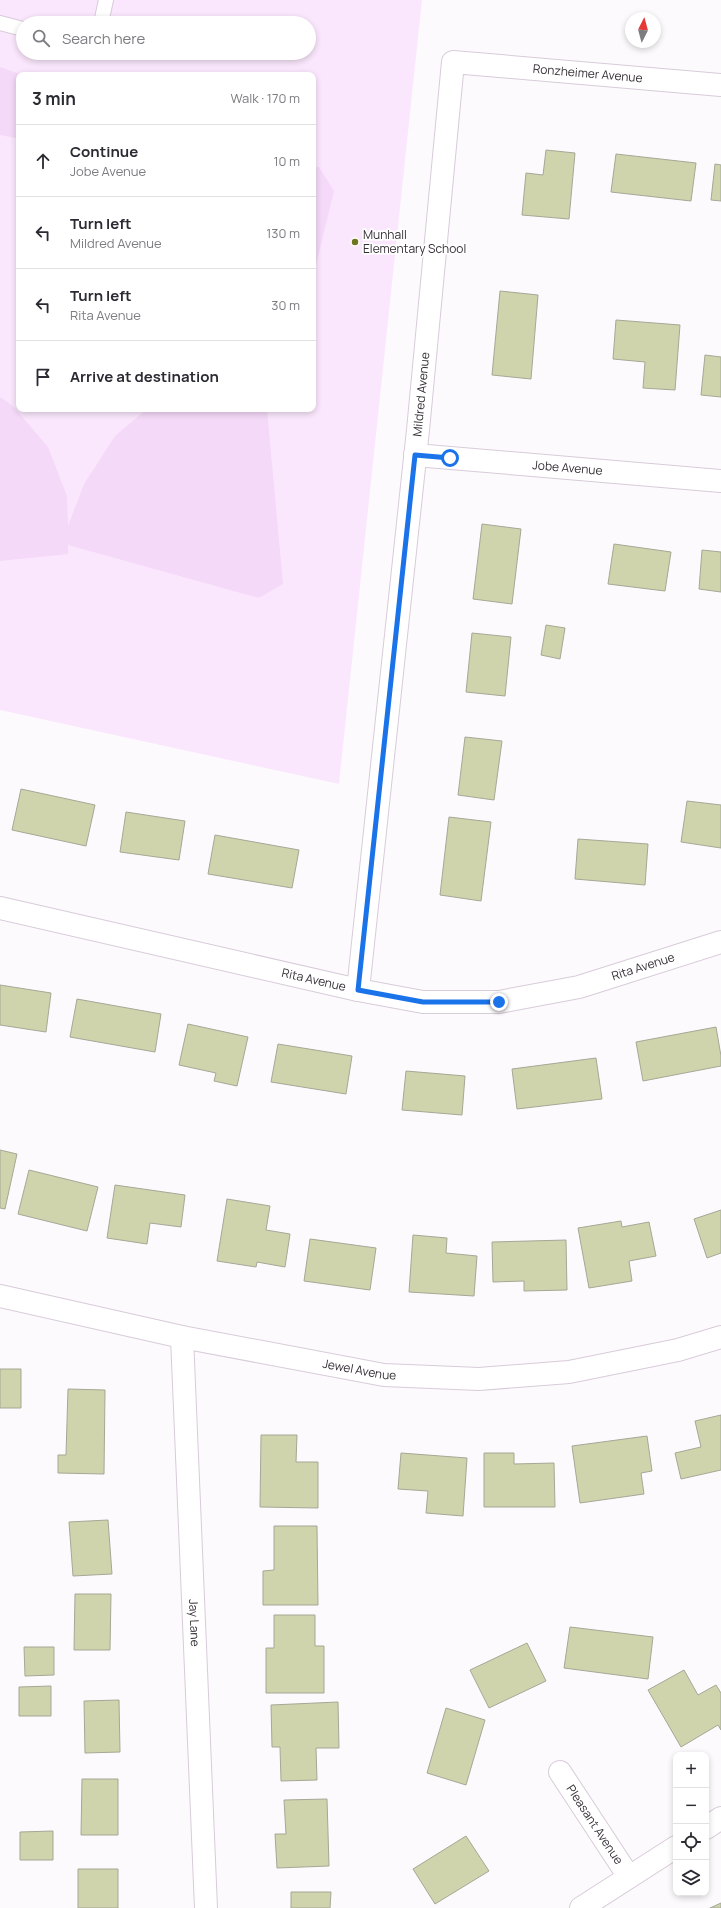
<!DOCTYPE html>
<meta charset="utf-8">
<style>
:root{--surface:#fff;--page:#f2f2f3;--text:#2b2b33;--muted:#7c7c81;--line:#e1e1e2}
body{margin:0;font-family:Manrope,sans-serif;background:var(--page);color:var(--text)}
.controls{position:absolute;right:12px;bottom:12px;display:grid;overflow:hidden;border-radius:8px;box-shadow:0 2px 6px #0003}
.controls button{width:36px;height:36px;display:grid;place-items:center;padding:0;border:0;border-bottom:1px solid var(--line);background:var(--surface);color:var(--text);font:20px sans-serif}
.compass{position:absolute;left:625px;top:12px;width:36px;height:36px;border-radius:50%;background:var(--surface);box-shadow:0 2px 6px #0003;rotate:6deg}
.stop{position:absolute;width:12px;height:12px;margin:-9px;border:3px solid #1a73e8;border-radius:50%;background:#fff}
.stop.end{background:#1a73e8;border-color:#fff;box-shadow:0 1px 4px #0008}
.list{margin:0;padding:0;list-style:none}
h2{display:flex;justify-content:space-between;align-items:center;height:52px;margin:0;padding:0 16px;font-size:17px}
h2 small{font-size:13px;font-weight:400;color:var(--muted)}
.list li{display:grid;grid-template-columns:26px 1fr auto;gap:12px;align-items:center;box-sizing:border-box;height:72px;padding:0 16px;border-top:1px solid var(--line)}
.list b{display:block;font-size:15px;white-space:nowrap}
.list p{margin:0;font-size:13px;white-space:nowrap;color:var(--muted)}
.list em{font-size:13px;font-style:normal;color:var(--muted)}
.icon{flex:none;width:22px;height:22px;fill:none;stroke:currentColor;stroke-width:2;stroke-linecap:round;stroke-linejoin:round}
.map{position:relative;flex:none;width:721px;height:1908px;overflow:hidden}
.search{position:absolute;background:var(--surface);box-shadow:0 2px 6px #0003;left:16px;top:16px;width:300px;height:44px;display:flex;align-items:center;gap:10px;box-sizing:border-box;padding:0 14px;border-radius:22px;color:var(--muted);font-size:15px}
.panel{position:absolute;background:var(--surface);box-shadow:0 2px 6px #0003;left:16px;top:72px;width:300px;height:340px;border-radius:8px}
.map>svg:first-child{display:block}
</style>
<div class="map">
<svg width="721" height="1908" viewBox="0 0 721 1908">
<rect width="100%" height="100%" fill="#fdfafd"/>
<!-- built -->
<path fill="#fbe7fd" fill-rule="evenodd" d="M0,0H422L339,784L0,710ZM23,23H309V53H23ZM19,75H313V409H19Z"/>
<!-- green -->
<path fill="#f5d9f8" d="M0,67L23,75H19V137L15,138L0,135Z
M313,167H319L334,191L313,277Z
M0,397L13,406L48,447L67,496L68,526L84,484L115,436L147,409H267L283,584L259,598L68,545V554L0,561Z"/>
<!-- building -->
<path fill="#cfd4ac" stroke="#a5a896" d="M546,150L575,153L569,219L522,215L526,173L543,175Z
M616,154L696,163L691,201L611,192Z
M715,164L721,165V201L711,200Z
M500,291L538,295L531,379L492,375Z
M616,320L680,325L675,390L643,388L645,362L613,359Z
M705,355L721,357V397L701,395Z
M482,524L521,529L512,604L473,599Z
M614,544L671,552L665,591L608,584Z
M702,550L721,552V592L699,589Z
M546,625L565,628L560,659L541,655Z
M472,633L511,637L505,696L466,692Z
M465,737L502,741L494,800L458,795Z
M21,789L95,805L86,846L12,830Z
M687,801L721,805V848L681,842Z
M126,812L185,821L179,860L120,852Z
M449,817L491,822L481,901L440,895Z
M215,835L299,850L292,888L208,874Z
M578,839L648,844L645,885L575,879Z
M0,985L51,993L46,1032L0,1025Z
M77,999L161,1014L155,1052L70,1037Z
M188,1024L248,1037L237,1086L214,1081L216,1073L179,1065Z
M716,1027L721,1056V1066L643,1081L636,1042Z
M278,1044L352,1056L346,1094L271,1082Z
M596,1058L602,1099L517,1109L512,1069Z
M406,1071L465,1076L462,1115L402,1110Z
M0,1150L17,1154L5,1209L0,1208Z
M29,1170L98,1187L87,1231L18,1214Z
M115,1185L185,1195L181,1227L150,1223L147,1244L107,1238Z
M227,1199L270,1206L266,1230L290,1234L285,1267L257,1262L256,1267L217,1261Z
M721,1210V1253L707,1258L694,1219Z
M621,1221L622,1227L649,1222L656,1256L629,1261L632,1281L589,1288L578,1228Z
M413,1235L447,1238L446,1253L477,1256L474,1296L409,1292Z
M310,1239L376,1248L370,1290L304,1281Z
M566,1240L567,1290L524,1291V1281L493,1282L492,1242Z
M0,1369H21V1408H0Z
M68,1389L105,1390L104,1474L58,1473V1455H66Z
M721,1415V1470L681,1479L675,1453L701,1447L695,1421Z
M261,1435H297L296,1462H318V1508L260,1507Z
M647,1436L652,1471L641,1473L644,1494L580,1503L572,1446Z
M401,1453L467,1458L463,1516L426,1513L428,1491L398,1489Z
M484,1453H514V1464L554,1463L555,1507H484Z
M108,1520L112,1574L73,1576L69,1522Z
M274,1526H317L318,1605H263V1571L274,1570Z
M75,1594H111L110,1650H74Z
M274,1615H315V1646H324V1693H266V1648H274Z
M570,1627L653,1637L648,1679L564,1668Z
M527,1643L546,1681L489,1708L470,1670Z
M24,1647H54V1675L25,1676Z
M684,1670L698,1695L716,1685L721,1693V1730L718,1725L681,1747L648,1690Z
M51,1686V1716H19V1687Z
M119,1700L120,1752L85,1753L84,1701Z
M338,1702L339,1748H316L317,1780L281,1781L280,1747H272L271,1705Z
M446,1708L485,1720L466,1785L427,1773Z
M82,1779H118V1835H81Z
M327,1799L329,1866L277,1868L275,1834H286L284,1800Z
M53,1831V1860H20V1832Z
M466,1836L489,1871L435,1904L413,1869Z
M78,1869H118V1908H78Z
M291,1892H331L330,1908H291Z
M721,1903V1908H710Z"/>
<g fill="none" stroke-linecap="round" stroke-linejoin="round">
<!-- service casing -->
<g stroke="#d8cbda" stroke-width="16">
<path id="service" d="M0,23L23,29
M101,23L106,0"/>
</g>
<!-- minor casing -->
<g stroke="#d8cbda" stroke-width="24">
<g id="minor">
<path id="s1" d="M415,455L721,481"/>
<path id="s2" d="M0,908L358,990L423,1002H499L579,987L721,942"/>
<path id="s3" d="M358,990L418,430L453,62L721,85"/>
<path id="s4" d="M0,1296L182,1337L384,1375L479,1379L569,1372L678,1350L721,1337"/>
<path id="s5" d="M182,1337L206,1908"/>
<path id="s6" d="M560,1772L629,1877"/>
<path d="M706,1828L721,1818"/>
<path d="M581,1908L676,1847"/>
</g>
</g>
<!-- service -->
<use href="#service" stroke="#fff" stroke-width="14"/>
<!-- minor -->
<use href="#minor" stroke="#fff" stroke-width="22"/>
</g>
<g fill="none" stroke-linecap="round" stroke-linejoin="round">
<!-- route -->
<path stroke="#1a73e8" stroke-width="5" d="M450,458L415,455L358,990L423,1002H499"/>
</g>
<!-- markers -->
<circle fill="#70761e" stroke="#fff" stroke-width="1.5" cx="355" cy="242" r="4"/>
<g text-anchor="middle" stroke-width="3.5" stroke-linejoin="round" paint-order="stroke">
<!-- street labels -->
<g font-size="12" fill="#342f35" stroke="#fff">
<text dy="4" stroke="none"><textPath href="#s3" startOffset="1068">Ronzheimer Avenue</textPath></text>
<text dy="4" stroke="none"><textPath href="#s3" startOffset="599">Mildred Avenue</textPath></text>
<text dy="4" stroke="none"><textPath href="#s1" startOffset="153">Jobe Avenue</textPath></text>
<text dy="4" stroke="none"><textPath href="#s2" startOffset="658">Rita Avenue</textPath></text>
<text dy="4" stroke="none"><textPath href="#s2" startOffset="322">Rita Avenue</textPath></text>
<text dy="4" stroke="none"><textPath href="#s4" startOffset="367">Jewel Avenue</textPath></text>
<text dy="4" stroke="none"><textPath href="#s5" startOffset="286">Jay Lane</textPath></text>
<text dy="4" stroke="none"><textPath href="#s6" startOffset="63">Pleasant Avenue</textPath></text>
</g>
<!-- poi labels -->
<g font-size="12" fill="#342f35" stroke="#fff" text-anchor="start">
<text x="363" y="239">Munhall<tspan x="363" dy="14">Elementary School</tspan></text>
</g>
</g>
</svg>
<div class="controls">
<button>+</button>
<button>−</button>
<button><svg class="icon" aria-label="locate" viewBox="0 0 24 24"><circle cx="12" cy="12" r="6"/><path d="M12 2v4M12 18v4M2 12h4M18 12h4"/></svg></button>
<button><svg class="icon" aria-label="layers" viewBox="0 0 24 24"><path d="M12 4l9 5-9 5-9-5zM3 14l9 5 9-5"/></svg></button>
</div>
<svg class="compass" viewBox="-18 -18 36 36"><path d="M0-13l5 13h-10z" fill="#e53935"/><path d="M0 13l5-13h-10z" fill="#7c7c81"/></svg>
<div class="stop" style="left:450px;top:458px"></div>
<div class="stop end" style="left:499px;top:1002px"></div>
<div class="search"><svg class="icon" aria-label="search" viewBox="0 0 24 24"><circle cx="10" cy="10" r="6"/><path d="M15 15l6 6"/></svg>Search here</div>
<section class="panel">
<h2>3 min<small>Walk · 170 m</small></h2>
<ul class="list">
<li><svg class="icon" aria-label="ahead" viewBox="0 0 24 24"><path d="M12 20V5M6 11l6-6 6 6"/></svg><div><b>Continue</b><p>Jobe Avenue</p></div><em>10 m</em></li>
<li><svg class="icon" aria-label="left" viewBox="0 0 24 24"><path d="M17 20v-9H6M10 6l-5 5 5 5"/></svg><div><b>Turn left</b><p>Mildred Avenue</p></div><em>130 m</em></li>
<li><svg class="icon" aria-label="left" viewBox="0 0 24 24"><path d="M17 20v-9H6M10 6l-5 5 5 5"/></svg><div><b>Turn left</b><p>Rita Avenue</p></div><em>30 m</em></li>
<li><svg class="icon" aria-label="arrive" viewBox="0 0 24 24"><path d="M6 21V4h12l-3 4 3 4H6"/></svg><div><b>Arrive at destination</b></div></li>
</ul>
</section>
</div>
